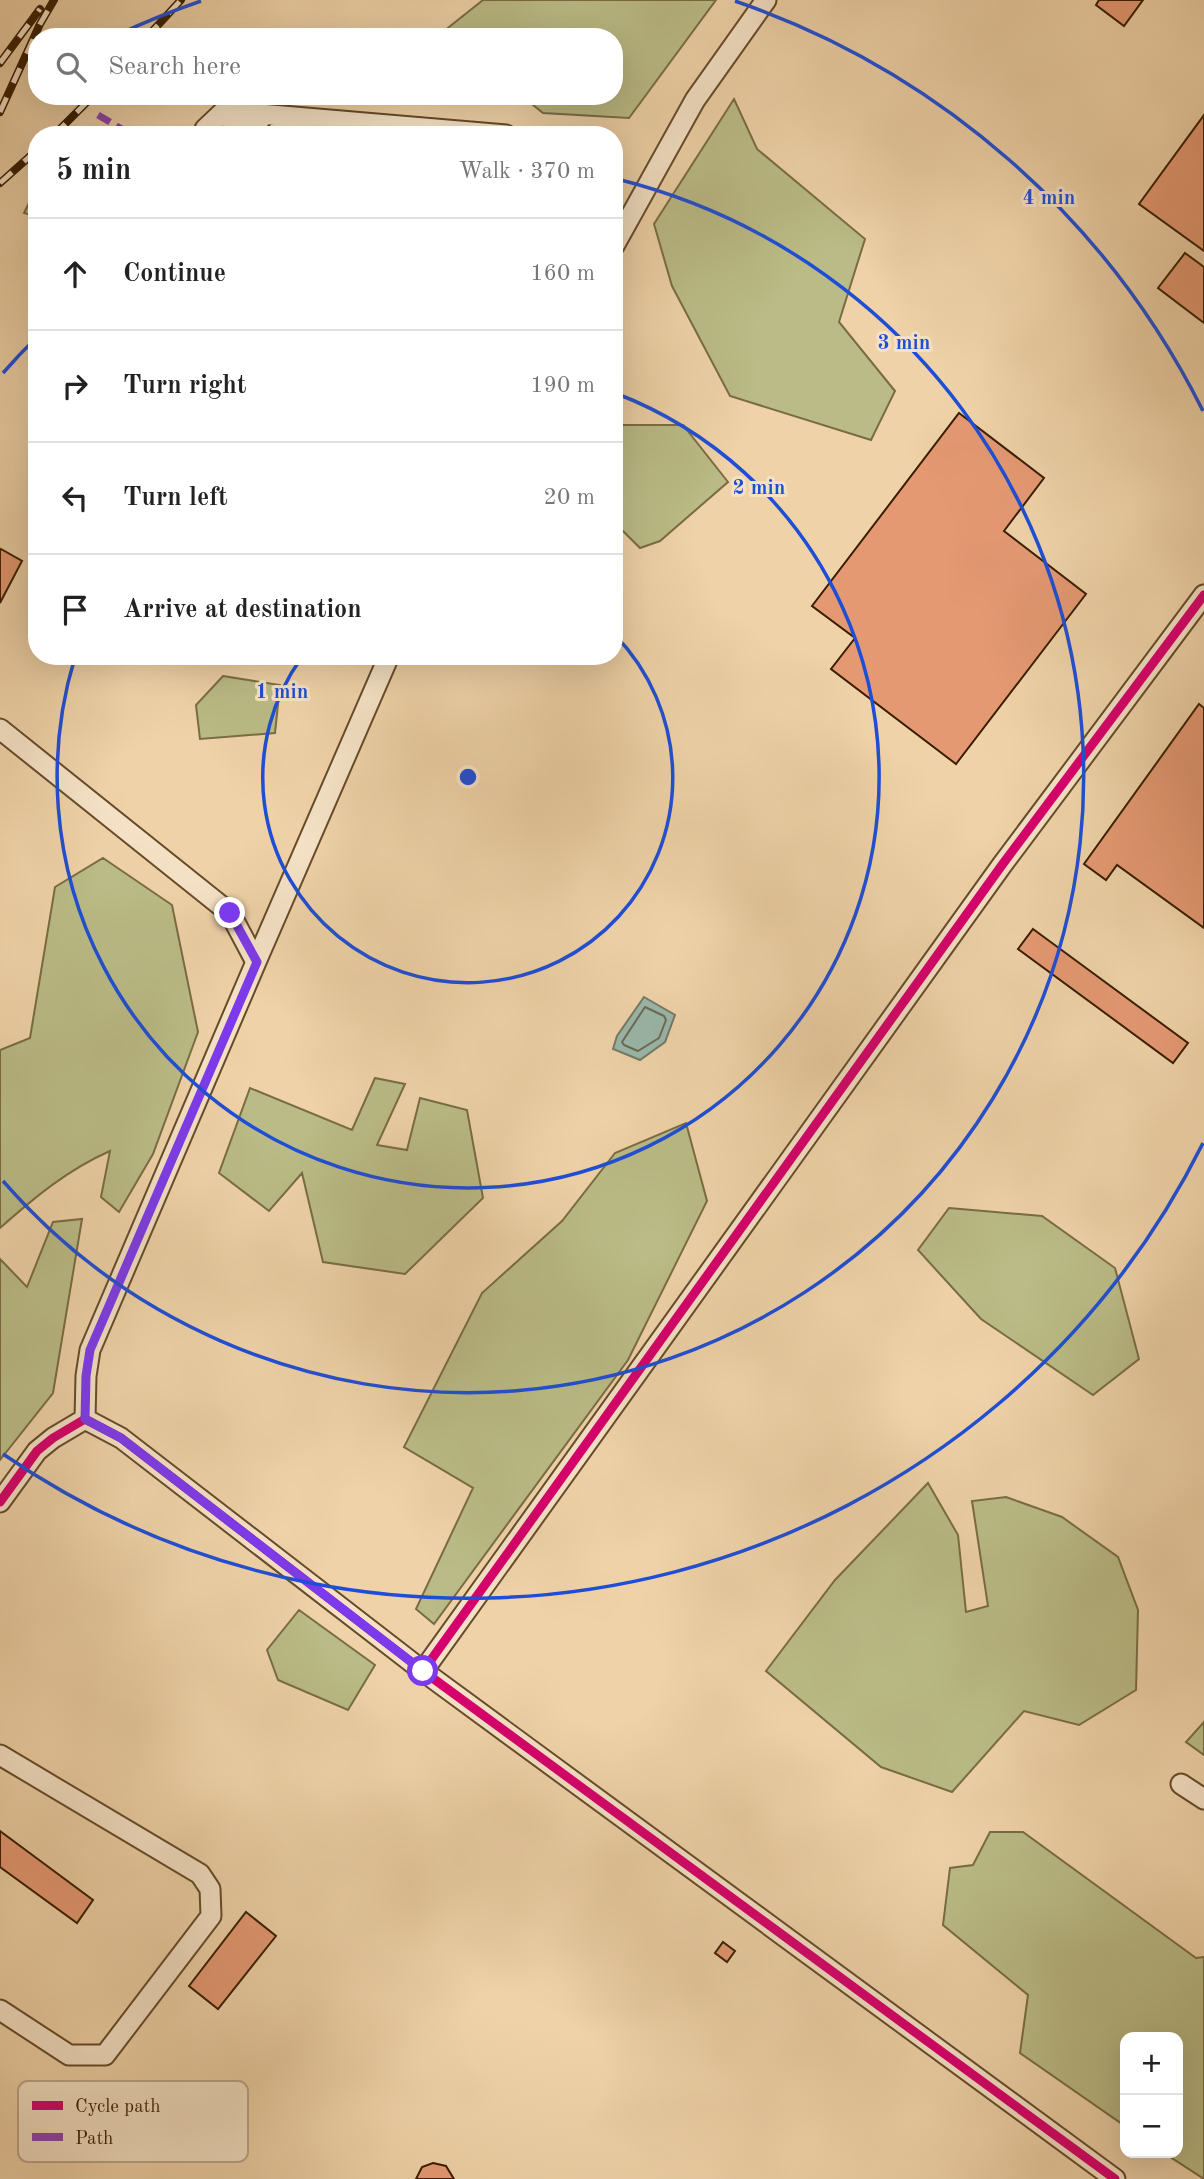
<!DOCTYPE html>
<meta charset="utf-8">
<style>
:root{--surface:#fff;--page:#f2f2f2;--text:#222;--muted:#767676;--line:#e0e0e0}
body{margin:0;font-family:"Old Standard TT",serif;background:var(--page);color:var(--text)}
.controls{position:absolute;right:21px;bottom:21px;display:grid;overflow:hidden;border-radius:14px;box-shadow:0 7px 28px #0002}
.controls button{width:63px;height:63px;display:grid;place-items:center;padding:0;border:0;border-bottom:2px solid var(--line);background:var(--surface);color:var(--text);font:35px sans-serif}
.stop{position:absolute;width:21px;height:21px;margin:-16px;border:5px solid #7c3aed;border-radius:50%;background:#fff}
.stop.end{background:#7c3aed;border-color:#fff;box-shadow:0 2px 7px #0008}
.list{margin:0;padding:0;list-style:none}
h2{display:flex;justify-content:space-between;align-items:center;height:91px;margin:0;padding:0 28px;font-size:30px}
h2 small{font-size:23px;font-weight:400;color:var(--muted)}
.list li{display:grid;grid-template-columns:46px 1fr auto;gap:21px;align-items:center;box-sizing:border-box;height:112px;padding:0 28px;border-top:2px solid var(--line)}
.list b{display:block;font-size:26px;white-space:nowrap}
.list em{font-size:23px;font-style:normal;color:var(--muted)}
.icon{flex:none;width:38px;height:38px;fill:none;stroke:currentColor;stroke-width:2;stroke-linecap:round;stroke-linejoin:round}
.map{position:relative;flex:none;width:1204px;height:2179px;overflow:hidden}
.search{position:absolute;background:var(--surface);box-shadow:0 7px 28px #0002;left:28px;top:28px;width:595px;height:77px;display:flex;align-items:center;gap:18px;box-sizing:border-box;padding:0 24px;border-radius:28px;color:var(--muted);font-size:26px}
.panel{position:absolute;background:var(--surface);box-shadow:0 7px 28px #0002;left:28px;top:126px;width:595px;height:539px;border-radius:28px}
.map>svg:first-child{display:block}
</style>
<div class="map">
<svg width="1204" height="2179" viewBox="0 0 1204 2179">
<rect width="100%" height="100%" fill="#efd2a8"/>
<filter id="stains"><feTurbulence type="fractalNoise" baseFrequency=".00286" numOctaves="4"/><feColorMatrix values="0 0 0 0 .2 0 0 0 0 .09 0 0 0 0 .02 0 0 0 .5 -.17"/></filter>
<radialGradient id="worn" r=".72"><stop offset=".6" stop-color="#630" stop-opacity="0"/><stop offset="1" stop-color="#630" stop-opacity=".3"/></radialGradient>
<!-- green -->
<path fill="#babb86" stroke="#796c43" stroke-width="2" d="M483,0H716L629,118L543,113L522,96H614V37H451L444,31Z
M734,99L757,149L865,239L839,322L895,391L871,440L730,396L672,286L654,224Z
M37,187V217L24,213Z
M620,425H683L728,482L660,541L640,548L614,522V435Z
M223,676L280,685L275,733L200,739L196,705Z
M103,858L172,905L198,1032L153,1154L119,1212L101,1197L110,1151C67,1170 34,1198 0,1228V1050L30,1038L55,887Z
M375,1078L405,1084L377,1145L407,1150L420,1098L467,1110L483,1198L405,1274L323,1262L302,1173L269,1211L219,1173L250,1088L352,1130Z
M686,1123L707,1201L628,1360L434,1624L416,1609L473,1488L404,1447L482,1293L562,1221L615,1153Z
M949,1208L1042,1216L1115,1268L1139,1359L1093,1395L981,1319L918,1250Z
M82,1219L53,1393L0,1460V1259L27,1287L53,1222Z
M928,1483L958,1535L966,1612L988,1606L972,1501L1006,1497L1062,1517L1118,1557L1138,1610L1136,1690L1079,1725L1024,1711L952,1792L881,1767L766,1671L835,1580Z
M299,1610L375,1665L348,1710L278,1680L267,1650Z
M1204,1722V1755L1186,1742Z
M990,1832H1023L1196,1958L1204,1957V2179L1164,2153H1178V2037H1125V2126L1020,2053L1028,1995L943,1925L950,1868L973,1865Z"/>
<!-- water -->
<path fill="#9ab7aa" stroke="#737a66" stroke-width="2" d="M644,997L675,1015L665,1042L640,1060L613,1049L617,1036Z"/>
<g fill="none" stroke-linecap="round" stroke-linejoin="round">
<!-- shore -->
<path stroke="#696a55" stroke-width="2" d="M645,1007L664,1016L666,1020L659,1038L638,1051L624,1045L622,1042Z"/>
</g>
<!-- building -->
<path fill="#e59973" stroke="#381e00" stroke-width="2" d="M1099,0H1143L1124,26L1096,5Z
M1204,115V251L1139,204Z
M1185,253L1204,267V323L1158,288Z
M959,413L1044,478L1004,531L1086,594L956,764L831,669L855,638L812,606Z
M1,549L22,561L0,603V551Z
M1199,704L1204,708V928L1117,865L1106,880L1084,864Z
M1033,929L1188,1043L1173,1063L1018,949Z
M0,1831L93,1900L77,1923L0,1867Z
M246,1912L276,1936L218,2009L189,1986Z
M723,1942L735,1951L727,1962L715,1953Z
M433,2163L446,2166L454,2179H416L422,2167Z"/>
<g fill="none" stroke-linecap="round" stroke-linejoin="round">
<!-- minor casing -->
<g stroke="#664b2a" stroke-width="23">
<path id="minor" d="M204,135L205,129L224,111L506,135
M228,135L237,122L248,113
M246,135L264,115
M274,135L283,127L304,124
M614,246L695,100L766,0
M0,729L230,913L256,962L90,1350L86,1376L85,1419
M256,962L389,656
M0,1502L37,1451L53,1438L85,1419L121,1438L423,1671L1115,2179
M423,1671L1002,865L1204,595
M0,1755L200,1874L210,1889L211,1916L105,2055H69L0,2010
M1181,1784L1204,1799"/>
</g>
<!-- minor -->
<use href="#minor" stroke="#f5e2c6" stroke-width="19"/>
<!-- rail casing -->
<g stroke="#381e00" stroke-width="8">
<path id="rail" d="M147,37L181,0
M0,63L40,9
M0,112L40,24L54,0
M54,135L93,96
M0,183L37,150"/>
</g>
<!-- rail -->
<use href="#rail" stroke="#f5e2c6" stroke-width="5" stroke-dasharray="16" stroke-linecap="butt"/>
<!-- quiet -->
<path stroke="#8e44ad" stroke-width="7" stroke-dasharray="14 7" stroke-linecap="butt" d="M98,115L132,135"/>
<!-- cycleway casing -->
<g stroke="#f5e2c6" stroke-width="13">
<path id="cycleway" d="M0,1502L37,1451L53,1438L85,1419L121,1438L423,1671L1115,2179
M423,1671L1002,865L1204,595"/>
</g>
<!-- cycleway -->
<use href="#cycleway" stroke="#d6006c" stroke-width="9"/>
</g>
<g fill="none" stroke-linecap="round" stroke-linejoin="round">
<!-- route -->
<path stroke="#7c3aed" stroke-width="9" d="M230,913L257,962L90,1350L86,1376L85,1419L121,1438L423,1671"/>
</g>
<!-- distance rings -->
<g fill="none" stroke="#1d4ed8" stroke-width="3.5">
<path d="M615 635A205 205 0 1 1 302 657"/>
<path d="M615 393A411 411 0 1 1 75 657"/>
<path d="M3 373A616 616 0 0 1 36 338M617 179A616 616 0 1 1 3 1181"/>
<path d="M1203 1143A821 821 0 0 1 3 1454M115 36A821 821 0 0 1 201 1M735 1A821 821 0 0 1 1203 411"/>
</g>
<!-- legend -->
<rect x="18" y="2081" width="230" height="81" rx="10" fill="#f5e2c6" stroke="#bca78b" stroke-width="2"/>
<rect x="32" y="2101" width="31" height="9" fill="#d6006c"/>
<rect x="32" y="2133" width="31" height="8" fill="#8e44ad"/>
<g font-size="19" fill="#381e00">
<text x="75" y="2112">Cycle path</text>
<text x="75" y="2144">Path</text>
</g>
<circle cx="468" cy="777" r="10" fill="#1d4ed8" stroke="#f5e2c6" stroke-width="3.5"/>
<g font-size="21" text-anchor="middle" font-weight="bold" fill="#1d4ed8" stroke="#f5e2c6" stroke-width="6" stroke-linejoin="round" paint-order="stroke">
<text x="1049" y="204">4 min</text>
<text x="904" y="349">3 min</text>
<text x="759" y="494">2 min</text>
<text x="282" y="698">1 min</text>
</g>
<rect width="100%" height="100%" filter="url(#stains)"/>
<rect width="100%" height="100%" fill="url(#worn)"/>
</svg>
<div class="controls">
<button>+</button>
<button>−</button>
</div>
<div class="stop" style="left:423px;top:1671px"></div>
<div class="stop end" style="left:230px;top:913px"></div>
<div class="search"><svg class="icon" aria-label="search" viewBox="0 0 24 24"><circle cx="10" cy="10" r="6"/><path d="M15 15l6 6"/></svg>Search here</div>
<section class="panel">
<h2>5 min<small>Walk · 370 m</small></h2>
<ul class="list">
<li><svg class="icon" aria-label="ahead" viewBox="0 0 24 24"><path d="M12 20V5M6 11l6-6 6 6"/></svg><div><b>Continue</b></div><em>160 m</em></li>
<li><svg class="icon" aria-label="right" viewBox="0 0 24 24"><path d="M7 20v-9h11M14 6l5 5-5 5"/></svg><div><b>Turn right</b></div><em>190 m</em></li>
<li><svg class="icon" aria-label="left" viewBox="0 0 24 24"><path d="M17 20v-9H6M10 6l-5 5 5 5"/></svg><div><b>Turn left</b></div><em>20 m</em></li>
<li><svg class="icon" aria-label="arrive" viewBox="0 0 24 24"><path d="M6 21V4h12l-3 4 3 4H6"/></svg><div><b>Arrive at destination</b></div></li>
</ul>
</section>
</div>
